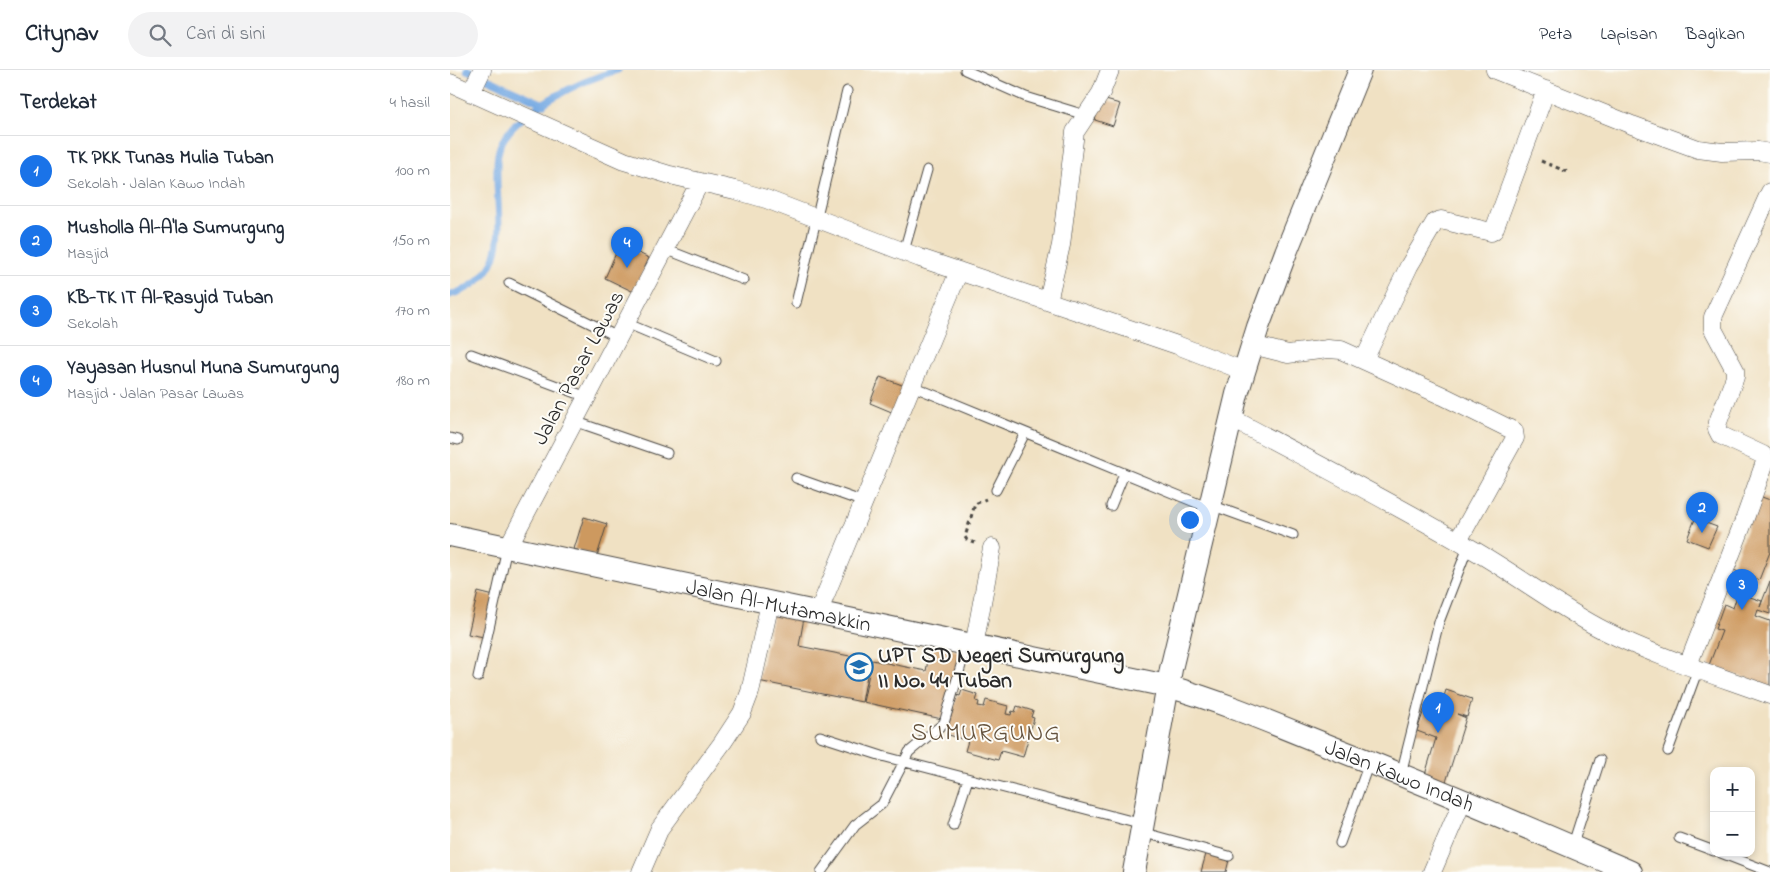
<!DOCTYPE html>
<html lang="id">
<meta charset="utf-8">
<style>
:root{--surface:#fff;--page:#f2f2f3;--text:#1f2937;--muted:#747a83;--line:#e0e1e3;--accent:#1a73e8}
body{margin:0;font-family:"Indie Flower",sans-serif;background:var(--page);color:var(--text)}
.controls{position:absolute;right:15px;bottom:15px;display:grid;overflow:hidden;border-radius:10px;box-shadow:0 2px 8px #0003}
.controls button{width:45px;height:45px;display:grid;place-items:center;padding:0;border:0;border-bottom:1px solid var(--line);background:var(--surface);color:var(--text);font:25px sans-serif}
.you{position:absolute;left:739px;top:449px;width:18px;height:18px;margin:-12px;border:4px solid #fff;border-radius:50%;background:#1a73e8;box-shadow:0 0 0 8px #1a73e833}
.badge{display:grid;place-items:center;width:32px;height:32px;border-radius:50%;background:var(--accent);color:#fff;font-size:16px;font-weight:700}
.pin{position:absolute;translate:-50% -41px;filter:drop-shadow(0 1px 2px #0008)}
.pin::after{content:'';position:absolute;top:26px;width:18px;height:15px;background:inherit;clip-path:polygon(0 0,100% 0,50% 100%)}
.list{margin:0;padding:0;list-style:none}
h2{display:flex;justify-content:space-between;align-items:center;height:65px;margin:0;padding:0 20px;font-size:21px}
h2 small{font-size:16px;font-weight:400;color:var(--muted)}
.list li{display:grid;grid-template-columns:32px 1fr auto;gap:15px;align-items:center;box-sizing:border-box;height:70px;padding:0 20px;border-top:1px solid var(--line)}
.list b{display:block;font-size:19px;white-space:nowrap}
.list p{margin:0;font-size:16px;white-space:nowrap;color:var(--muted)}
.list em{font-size:16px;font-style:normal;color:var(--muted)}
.icon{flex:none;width:28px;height:28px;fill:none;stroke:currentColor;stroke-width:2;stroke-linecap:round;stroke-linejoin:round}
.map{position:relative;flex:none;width:1320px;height:802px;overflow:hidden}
header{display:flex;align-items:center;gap:30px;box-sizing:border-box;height:70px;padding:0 25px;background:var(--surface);border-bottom:1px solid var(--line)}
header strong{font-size:24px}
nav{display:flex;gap:28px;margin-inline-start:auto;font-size:18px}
.search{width:350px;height:45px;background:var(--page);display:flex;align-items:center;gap:12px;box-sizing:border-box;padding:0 18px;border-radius:28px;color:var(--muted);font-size:19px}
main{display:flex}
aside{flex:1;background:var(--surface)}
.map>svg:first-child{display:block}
</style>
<header>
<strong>Citynav</strong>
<div class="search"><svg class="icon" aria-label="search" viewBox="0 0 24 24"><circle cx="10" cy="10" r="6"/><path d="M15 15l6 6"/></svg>Cari di sini</div>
<nav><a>Peta</a><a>Lapisan</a><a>Bagikan</a></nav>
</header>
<main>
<aside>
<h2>Terdekat<small>4 hasil</small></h2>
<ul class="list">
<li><span class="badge">1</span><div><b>TK PKK Tunas Mulia Tuban</b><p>Sekolah · Jalan Kawo Indah</p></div><em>100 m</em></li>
<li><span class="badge">2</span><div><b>Musholla Al-A'la Sumurgung</b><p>Masjid</p></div><em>150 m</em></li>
<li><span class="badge">3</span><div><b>KB-TK IT Al-Rasyid Tuban</b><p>Sekolah</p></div><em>170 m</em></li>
<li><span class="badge">4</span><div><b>Yayasan Husnul Muna Sumurgung</b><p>Masjid · Jalan Pasar Lawas</p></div><em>180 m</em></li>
</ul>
</aside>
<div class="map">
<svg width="1320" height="802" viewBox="0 0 1320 802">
<rect width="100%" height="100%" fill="#fdfcf7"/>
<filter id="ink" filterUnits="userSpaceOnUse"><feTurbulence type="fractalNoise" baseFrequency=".02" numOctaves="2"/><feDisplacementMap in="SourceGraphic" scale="10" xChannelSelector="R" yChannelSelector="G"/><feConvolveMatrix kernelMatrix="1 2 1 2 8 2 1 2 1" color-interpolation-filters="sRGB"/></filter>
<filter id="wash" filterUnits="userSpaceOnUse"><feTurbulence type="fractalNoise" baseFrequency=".0096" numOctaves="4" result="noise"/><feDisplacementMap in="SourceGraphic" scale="20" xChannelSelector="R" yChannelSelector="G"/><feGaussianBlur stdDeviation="1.12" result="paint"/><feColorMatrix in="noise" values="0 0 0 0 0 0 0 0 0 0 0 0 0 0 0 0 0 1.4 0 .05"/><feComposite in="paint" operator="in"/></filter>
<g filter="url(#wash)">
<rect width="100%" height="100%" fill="#f0e1c3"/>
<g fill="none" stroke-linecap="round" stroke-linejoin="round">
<!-- stream -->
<path stroke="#77aae3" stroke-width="7" d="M17,0L94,34
M0,225C59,207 49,162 47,112C47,99 46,85 51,74C68,39 133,10 168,0"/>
</g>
<g id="blocks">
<!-- building -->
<path fill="#cd995f" d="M652,29L670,34L663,56L645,50Z
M170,174L199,188L184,222L155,208Z
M430,307L455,316L444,343L420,333Z
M1309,426L1320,430V482L1309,510L1281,499Z
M134,447L157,454L147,486L124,479Z
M1245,449L1267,457L1258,477L1237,469Z
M1320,511V544L1308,540L1306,546L1320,551V617L1259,595L1272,561L1265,559L1274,534L1283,538L1288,523L1312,531L1310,537Z
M28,522L44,526L34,567L18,564Z
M323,542L354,548L349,576L420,590L412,632L308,611Z
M481,575L512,582L492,649L413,632L422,590L476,601Z
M512,620L528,625L526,631L529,632L528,636L534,637L536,630L558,636L556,644L561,645L562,641L565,642L567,636L583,641L581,647L584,648L573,687L551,681L548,690L515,681L518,671L496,664L507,625L510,626Z
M996,620L1022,629L1017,647L1007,644L1016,648L996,712L975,705L986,668L967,661L976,634L990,639Z
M756,784L779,790L776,802H751Z"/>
</g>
</g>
<g filter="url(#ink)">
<use href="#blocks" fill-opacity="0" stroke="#494642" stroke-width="1"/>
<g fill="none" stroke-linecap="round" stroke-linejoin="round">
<!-- service casing -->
<g stroke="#494642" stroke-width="11">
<path id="service" d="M515,0L576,27L635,45
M215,179L294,210
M454,181L477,100
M59,213L168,267
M346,233L397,21
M176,253L266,291
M21,284L137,327
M462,316L759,438
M124,351L217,383
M0,368L8,370
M346,408L414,432
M546,420L575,363
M761,435L843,465
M661,436L674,404
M28,607L57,478
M370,666L432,686L693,754
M1218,681L1248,599
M951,704L989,552L1018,477
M503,755L518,709
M691,762L779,786
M1229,768L1264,781
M890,773L919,693
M1122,777L1150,690
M1271,783L1320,802
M371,802L405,755L432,734L459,682L494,653L517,575"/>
</g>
<!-- minor casing -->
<g stroke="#494642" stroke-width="19">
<path id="minor" d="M1045,0L1182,55L1248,79L1272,82L1308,81L1320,83
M0,13L174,91L220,105L285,120L316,129L470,188L727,275L794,301
M21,23L32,0
M598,231L611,175L625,62L651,23L660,0
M802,275L838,284L878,279L891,280L993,326L1064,361L1065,368L1008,471
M914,290L959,196L985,152L991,150L1037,161L1041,162L1044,160L1096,20
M781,348C861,391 942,432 1020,478C1066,504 1108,537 1155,561C1207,587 1265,605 1320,625
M58,477L250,112
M368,543L509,201
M524,576L542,478
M1238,595L1295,448L1315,392L1313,385L1270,365L1267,359L1268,352L1285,307V300L1263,259V247L1320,122
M191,802L210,758L273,672L292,643L300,622L320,533
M982,802L1013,730"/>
</g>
<!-- tertiary casing -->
<g stroke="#494642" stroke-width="24">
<g id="tertiary">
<path id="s1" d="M0,465L717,616C774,632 829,656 884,678C984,717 1083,760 1181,802"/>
<path d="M684,802L721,599L787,324L808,257L836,182L910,0"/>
</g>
</g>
<!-- path -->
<path stroke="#494642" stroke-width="3" stroke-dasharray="4 4" stroke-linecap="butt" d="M1091,91L1120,103
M525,473L517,470L515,467L525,434L536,429"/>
<!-- service -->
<use href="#service" stroke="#fff" stroke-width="9"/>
<!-- minor -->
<use href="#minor" stroke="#fff" stroke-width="18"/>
<!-- tertiary -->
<use href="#tertiary" stroke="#fff" stroke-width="22"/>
</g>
</g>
<!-- icons -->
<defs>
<g id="school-ring" transform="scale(1.4375)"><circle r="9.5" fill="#fdfcf7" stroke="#1f6fb2" stroke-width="1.5"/><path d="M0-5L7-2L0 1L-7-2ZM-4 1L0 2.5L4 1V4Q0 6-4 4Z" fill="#1f6fb2"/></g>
</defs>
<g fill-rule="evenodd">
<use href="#school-ring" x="409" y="597"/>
</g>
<g text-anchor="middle" stroke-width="4" stroke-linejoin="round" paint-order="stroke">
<!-- street labels -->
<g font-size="22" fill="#2b2b2b" stroke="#fdfcf7">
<text transform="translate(127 297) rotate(-62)" y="8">Jalan Pasar Lawas</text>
<text dy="8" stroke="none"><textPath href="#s1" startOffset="336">Jalan Al-Mutamakkin</textPath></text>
<text dy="8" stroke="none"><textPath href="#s1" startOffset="982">Jalan Kawo Indah</textPath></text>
</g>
<!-- poi labels -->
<g font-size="22" font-weight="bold" fill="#2b2b2b" stroke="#fdfcf7" text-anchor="start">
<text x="428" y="592">UPT SD Negeri Sumurgung<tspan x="428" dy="25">II No. 44 Tuban</tspan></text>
</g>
<!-- quarter labels -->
<g font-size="25" letter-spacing="1" fill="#64523d" stroke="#fdfcf7">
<text x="536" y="670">SUMURGUNG</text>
</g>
</g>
</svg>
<div class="controls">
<button>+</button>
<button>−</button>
</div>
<div class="you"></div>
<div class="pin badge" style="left:988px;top:663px">1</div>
<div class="pin badge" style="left:1252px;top:463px">2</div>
<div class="pin badge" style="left:1292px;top:540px">3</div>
<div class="pin badge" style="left:177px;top:198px">4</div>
</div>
</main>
